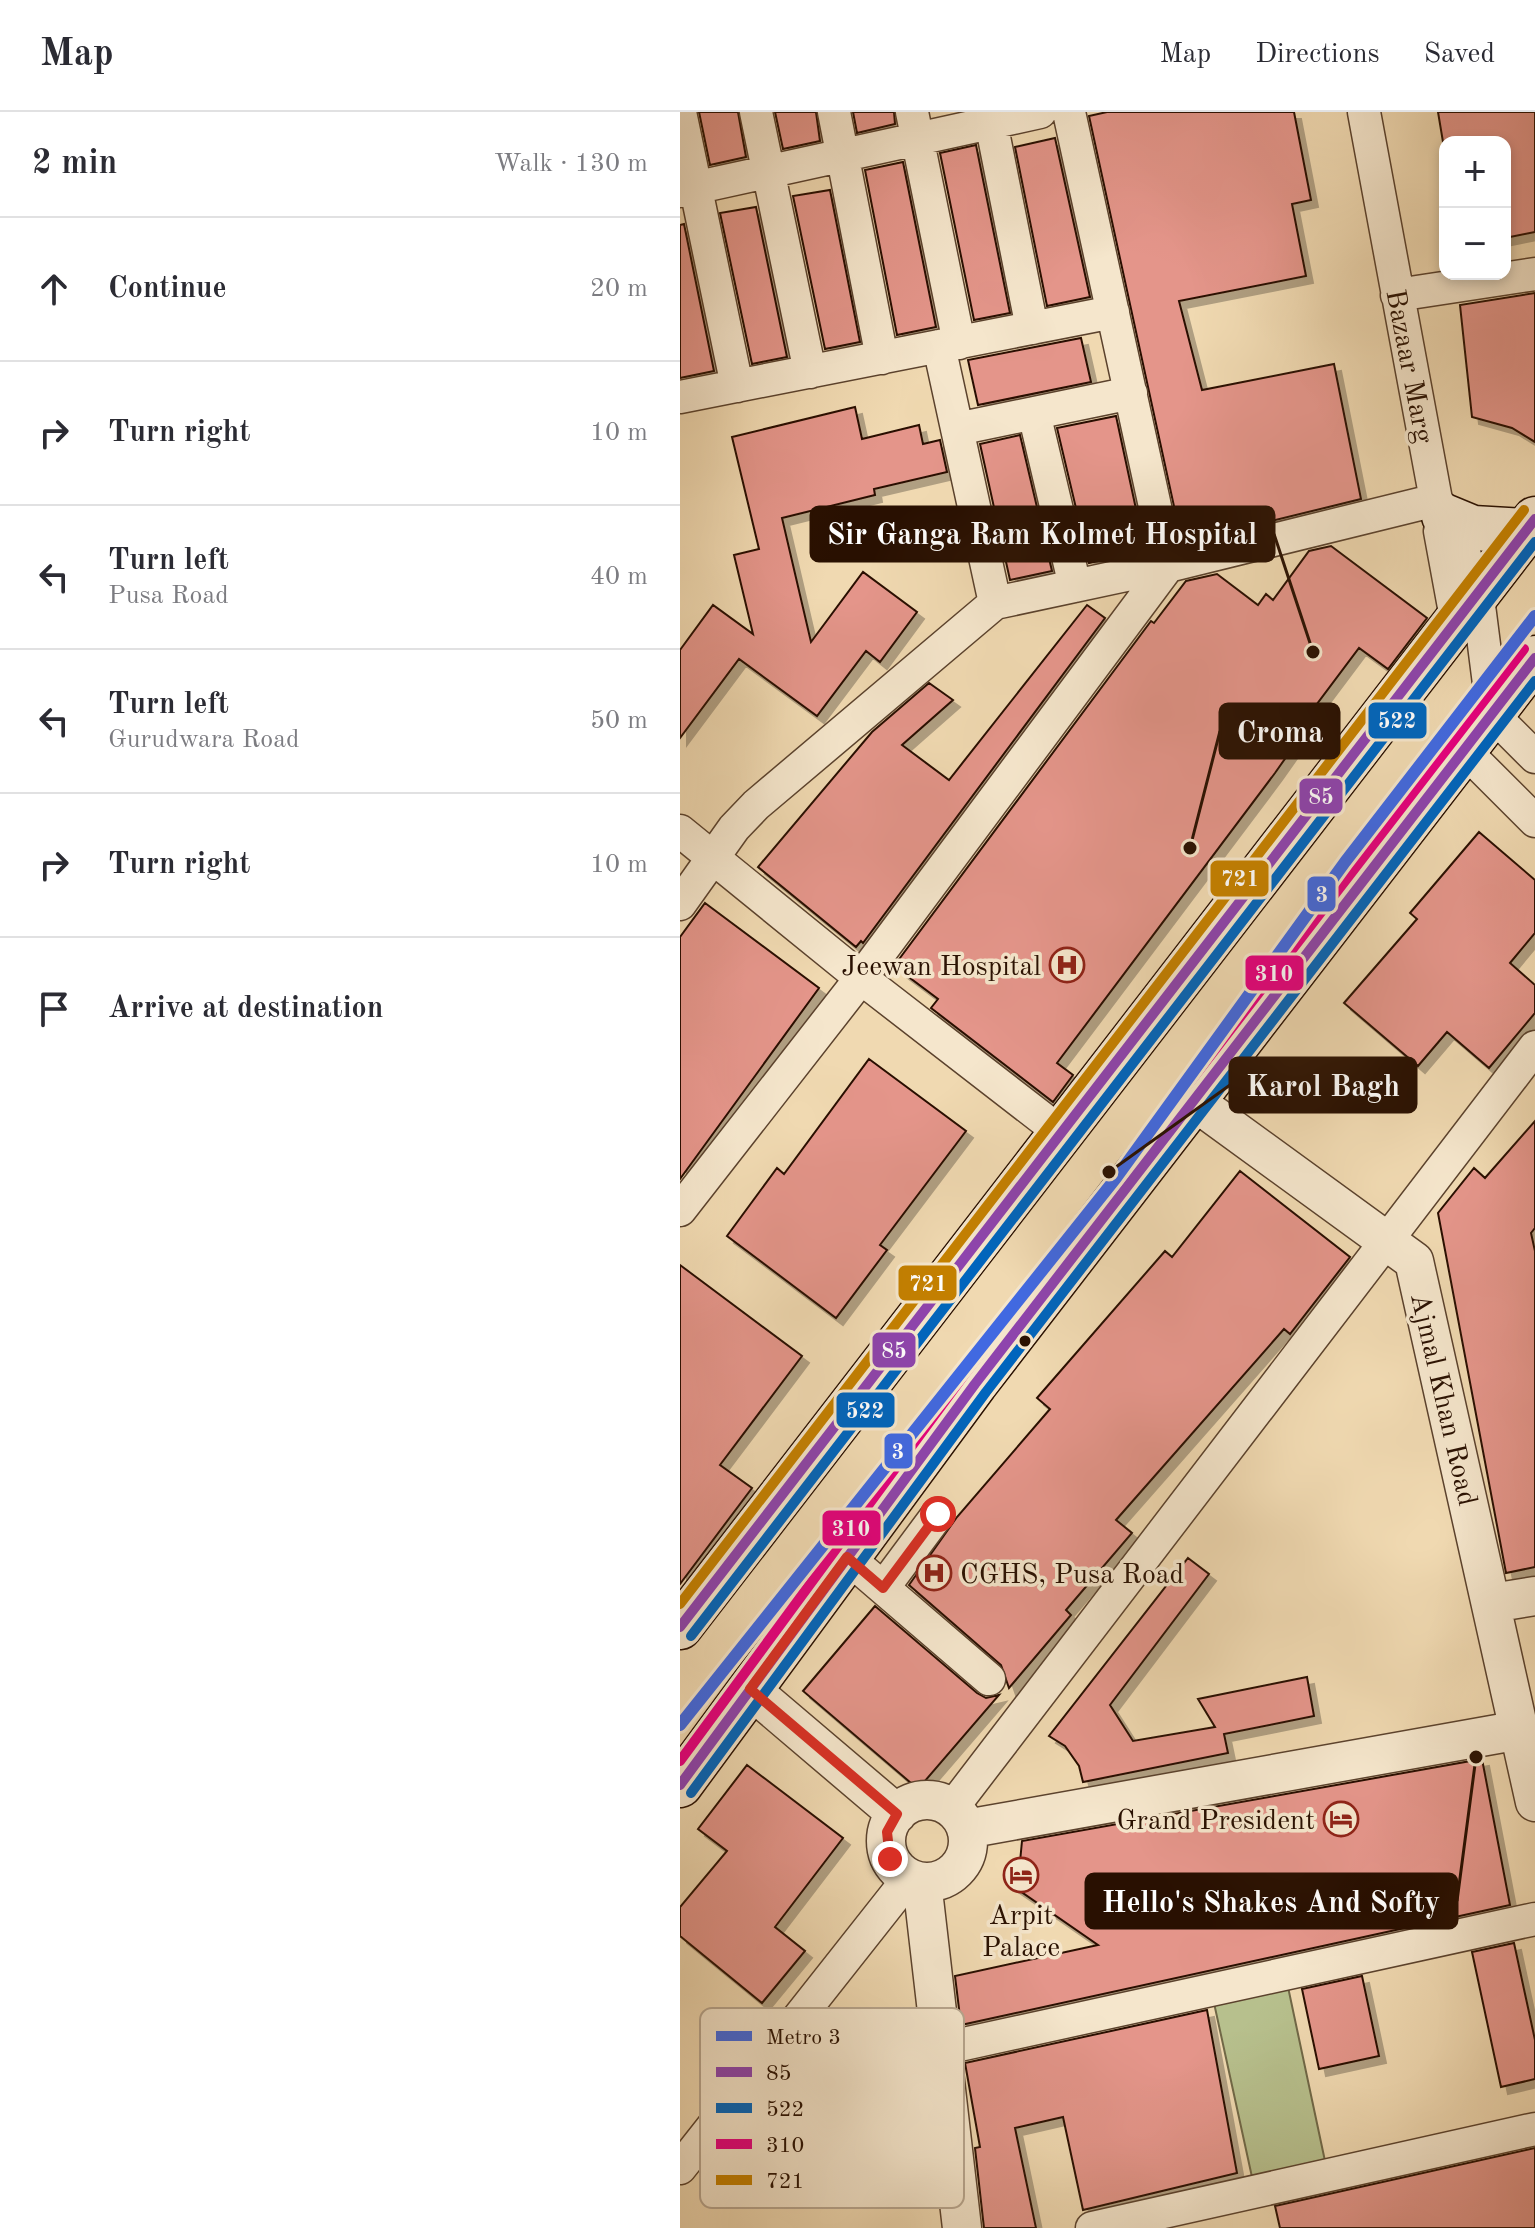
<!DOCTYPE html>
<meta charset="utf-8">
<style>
:root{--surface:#fff;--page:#f7f7f7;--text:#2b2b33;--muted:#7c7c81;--line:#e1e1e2}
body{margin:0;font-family:"Old Standard TT",serif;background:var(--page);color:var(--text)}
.controls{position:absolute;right:24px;top:24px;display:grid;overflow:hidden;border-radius:16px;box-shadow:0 4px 12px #0003}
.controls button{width:72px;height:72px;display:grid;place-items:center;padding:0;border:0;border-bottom:2px solid var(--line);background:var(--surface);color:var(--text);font:40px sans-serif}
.stop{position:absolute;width:24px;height:24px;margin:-18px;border:6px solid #d93025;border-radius:50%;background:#fff}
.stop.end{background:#d93025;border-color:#fff;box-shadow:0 2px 8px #0008}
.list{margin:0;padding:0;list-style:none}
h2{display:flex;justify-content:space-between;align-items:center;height:104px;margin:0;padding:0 32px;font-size:34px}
h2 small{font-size:26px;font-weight:400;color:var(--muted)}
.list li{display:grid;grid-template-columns:52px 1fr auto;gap:24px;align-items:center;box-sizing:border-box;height:144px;padding:0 32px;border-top:2px solid var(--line)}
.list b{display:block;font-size:30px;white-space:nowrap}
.list p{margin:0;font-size:26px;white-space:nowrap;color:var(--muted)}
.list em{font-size:26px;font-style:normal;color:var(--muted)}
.icon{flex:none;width:44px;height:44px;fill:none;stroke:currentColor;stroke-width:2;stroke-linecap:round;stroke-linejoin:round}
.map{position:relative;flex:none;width:855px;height:2116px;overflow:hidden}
header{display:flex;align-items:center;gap:48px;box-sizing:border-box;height:112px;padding:0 40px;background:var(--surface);border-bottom:2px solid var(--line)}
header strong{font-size:38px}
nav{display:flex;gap:44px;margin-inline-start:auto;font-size:28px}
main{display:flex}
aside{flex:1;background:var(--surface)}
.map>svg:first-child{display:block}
</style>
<header>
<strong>Map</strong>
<nav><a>Map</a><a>Directions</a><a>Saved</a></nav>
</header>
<main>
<aside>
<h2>2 min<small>Walk · 130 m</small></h2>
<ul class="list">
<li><svg class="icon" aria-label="ahead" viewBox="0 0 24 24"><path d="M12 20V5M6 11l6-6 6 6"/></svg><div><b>Continue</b></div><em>20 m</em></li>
<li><svg class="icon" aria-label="right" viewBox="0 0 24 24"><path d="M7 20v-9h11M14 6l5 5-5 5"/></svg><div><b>Turn right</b></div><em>10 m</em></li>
<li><svg class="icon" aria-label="left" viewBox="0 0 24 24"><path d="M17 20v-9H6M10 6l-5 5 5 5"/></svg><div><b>Turn left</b><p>Pusa Road</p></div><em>40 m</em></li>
<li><svg class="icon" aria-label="left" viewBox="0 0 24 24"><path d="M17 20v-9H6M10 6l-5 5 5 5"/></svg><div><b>Turn left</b><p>Gurudwara Road</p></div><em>50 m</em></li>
<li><svg class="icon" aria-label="right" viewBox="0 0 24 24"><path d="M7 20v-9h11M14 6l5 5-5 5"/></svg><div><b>Turn right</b></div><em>10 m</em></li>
<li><svg class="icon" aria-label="arrive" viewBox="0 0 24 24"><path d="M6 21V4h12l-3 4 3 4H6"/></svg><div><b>Arrive at destination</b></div></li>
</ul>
</aside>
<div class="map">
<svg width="855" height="2116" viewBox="0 0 855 2116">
<defs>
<filter id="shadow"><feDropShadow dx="7" dy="7" stdDeviation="0" flood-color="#0004"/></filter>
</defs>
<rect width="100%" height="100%" fill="#f0d9b1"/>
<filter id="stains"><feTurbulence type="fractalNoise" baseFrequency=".0025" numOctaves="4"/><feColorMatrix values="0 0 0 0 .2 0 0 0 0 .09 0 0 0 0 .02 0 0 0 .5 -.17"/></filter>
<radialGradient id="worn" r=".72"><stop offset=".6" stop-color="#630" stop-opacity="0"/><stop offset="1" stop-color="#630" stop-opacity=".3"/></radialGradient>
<!-- green -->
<path fill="#b7c08d" stroke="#706847" stroke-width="2" d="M608,1875L645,2049L572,2065L534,1891Z"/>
<!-- building -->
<path fill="#e4958a" stroke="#291001" stroke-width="2" filter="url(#shadow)" d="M19,0H58L66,45L30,53Z
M95,0H136L140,29L103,37Z
M173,0H214L215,12L177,21Z
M427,0H614L631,88L612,92L626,164L499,189L522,278L654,252L681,387L502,431L409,4Z
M758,0H855V120L825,126V30H763Z
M375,26L410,185L367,194L335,35Z
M296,33L330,201L294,208L260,41Z
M223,50L256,215L217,223L185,58Z
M150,78L180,230L145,237L113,84Z
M76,95L107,245L72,252L40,101Z
M4,112L34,259L0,266V113Z
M855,181V330L832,316L792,305L780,193Z
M401,226L411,270L298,293L288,248Z
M175,295L182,327L239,313L243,332L260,328L267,360L194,377L195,383L102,406L131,530L183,460L237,500L200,550L186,539L137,604L59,547L0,626V538L33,493L73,522L54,443L79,437L52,325Z
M436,304L465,439L409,451L377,316Z
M340,323L372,459L330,468L300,332Z
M651,434L747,506L708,557L679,536L631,600L635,604L595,661L377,951L393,963L373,990L251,896L258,887L214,854L471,509L474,511L506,469L537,462L578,493L586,482L593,488L629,439Z
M407,493L425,506L183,831L181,829L176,835L78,755L192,620L249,571L273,588L222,633L269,668Z
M799,720L855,768V821L830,851L855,873V901L809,956L767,920L738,954L664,891L737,807L730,801Z
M25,791L139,876L0,1067V825Z
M189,947L286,1019L200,1133L207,1138L156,1206L47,1124L97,1056L104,1062Z
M855,1009V1116L851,1121L855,1139V1455L826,1461L758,1101L794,1056L805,1066Z
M560,1059L670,1145L610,1222L604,1217L436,1408L452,1421L386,1498L391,1503L329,1576L321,1553L229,1473L277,1405L370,1297L357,1286L485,1139L492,1145Z
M0,1153L122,1244L40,1353L72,1376L0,1472Z
M508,1446L529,1462L430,1593L453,1629L535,1615L518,1587L627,1565L634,1604L544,1622L548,1641L403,1670L399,1654L385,1634L369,1624Z
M195,1494L297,1581L306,1586L319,1583L238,1677L123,1579Z
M802,1647L830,1793L281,1913L275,1864L418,1833L327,1770L340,1750L342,1729Z
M67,1653L163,1726L95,1815L125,1839L82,1891L0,1824V1795L47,1739L18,1717Z
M834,1831L855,1928V1967L821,1975L792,1840Z
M682,1864L699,1944L639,1957L622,1877Z
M527,1898L557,2061L403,2098L383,2005L335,2016L356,2116H304L295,2036L300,2035L285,1951Z
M855,2036V2116H600L595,2094Z"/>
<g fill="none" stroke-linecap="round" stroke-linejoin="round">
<!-- minor casing -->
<g stroke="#5b422d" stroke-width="35">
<path id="minor" d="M0,0L57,274
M76,0L130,260
M154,0L202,246
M232,0L279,231
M309,0L352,216
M684,0L756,388L776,418L797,478L813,603L855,645
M0,79L360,0
M717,183L855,162
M259,234L315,491
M0,285L433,200
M354,301L395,474
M277,317L451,281
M760,419L776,506
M786,640L855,709
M0,719L181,866L0,1098
M0,792L54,716L76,693L315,491L488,454L756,388
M380,1020L181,866L488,454L389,0
M167,1445L309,1567
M203,1476L258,1402
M272,1696L855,935
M261,1937L855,1807
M0,2056L229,1766
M412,2116L855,2017"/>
</g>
<!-- tertiary casing -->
<g stroke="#5b422d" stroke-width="41">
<path id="tertiary" d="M514,989L734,1149L855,1690
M812,1491L855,1484
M70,1577L217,1702
M206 1729a41 41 0 1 1 82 0a41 41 0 1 1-82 0Z
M286,1717L840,1618
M242,1770L282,2116"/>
</g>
<!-- secondary casing -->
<g stroke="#291001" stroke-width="47">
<path id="secondary" d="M764,404L793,416L846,419
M0,1515L855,407
M0,1673L295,1272L855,546"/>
</g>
<!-- minor -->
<use href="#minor" stroke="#f5e6cc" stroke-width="32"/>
<!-- tertiary -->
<use href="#tertiary" stroke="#f5e6cc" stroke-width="38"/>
<!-- secondary -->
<use href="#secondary" stroke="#f5e6cc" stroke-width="44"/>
<!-- bus-1 casing -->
<g stroke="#f5e6cc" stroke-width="16">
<path id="bus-1" d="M0,1515L855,407
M0,1673L295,1272L855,546"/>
</g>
<!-- bus-2 casing -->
<g stroke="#f5e6cc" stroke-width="16">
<path id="bus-2" d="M11,1524L855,430
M11,1681L306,1280L855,569"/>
</g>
<!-- bus-3 casing -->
<g stroke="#f5e6cc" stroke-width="16">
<path id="bus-3" d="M0,1649L284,1263L844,537"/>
</g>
<!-- bus-4 casing -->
<g stroke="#f5e6cc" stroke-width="16">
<path id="bus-4" d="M0,1492L844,398"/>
</g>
<!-- bus-1 -->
<use href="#bus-1" stroke="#8e44ad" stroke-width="10"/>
<!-- bus-2 -->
<use href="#bus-2" stroke="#0065bd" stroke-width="10"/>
<!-- bus-3 -->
<use href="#bus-3" stroke="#e5007d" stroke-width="10"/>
<!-- bus-4 -->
<use href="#bus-4" stroke="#c48000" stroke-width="10"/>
<!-- metro-1 casing -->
<g stroke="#f5e6cc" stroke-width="18">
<path id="metro-1" d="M0,1613L436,1066L665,750L855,504"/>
</g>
<!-- metro-1 -->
<use href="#metro-1" stroke="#4169e1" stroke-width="12"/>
</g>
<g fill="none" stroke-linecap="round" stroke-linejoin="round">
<!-- route -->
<path stroke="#d93025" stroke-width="10" d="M210,1747L207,1720L217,1702L70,1577L167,1445L203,1476L258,1402"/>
</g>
<!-- icons -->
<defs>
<g id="hospital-ring" transform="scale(1.8)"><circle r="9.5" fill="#f5e6cc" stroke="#8f2418" stroke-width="1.5"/><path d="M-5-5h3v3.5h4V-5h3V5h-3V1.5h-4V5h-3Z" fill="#8f2418"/></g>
<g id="hotel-ring" transform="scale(1.8)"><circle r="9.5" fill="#f5e6cc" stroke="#8f2418" stroke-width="1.5"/><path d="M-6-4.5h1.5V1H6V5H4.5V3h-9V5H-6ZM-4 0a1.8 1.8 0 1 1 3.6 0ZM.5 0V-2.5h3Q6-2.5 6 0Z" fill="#8f2418"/></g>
</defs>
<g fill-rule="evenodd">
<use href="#hospital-ring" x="387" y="853"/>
<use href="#hospital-ring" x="254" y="1461"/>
<use href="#hotel-ring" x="661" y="1707"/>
<use href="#hotel-ring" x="341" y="1763"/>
</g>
<!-- markers -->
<circle fill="#291001" stroke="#f5e6cc" stroke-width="3" cx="345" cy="1229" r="7"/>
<g text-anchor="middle" stroke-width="7" stroke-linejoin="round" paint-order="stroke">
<!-- street labels -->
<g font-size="28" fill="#291001" stroke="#f5e6cc">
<text transform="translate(731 254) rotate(79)" y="10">Bazaar Marg</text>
<text transform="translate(765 1287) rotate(77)" y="10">Ajmal Khan Road</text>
</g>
<!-- poi labels -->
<g font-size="28" fill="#291001" stroke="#f5e6cc" text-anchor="end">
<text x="361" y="863">Jeewan Hospital</text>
<text x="280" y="1471" text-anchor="start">CGHS, Pusa Road</text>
<text x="635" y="1717">Grand President</text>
<text x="341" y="1812" text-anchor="middle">Arpit<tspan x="341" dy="32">Palace</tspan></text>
</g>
</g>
<!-- legend -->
<rect x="20" y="1896" width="264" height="200" rx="12" fill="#f5e6cc" stroke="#b8a68f" stroke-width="2"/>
<rect x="36" y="1919" width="36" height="10" fill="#4169e1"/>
<rect x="36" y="1955" width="36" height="10" fill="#8e44ad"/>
<rect x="36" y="1991" width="36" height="10" fill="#0065bd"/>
<rect x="36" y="2027" width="36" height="10" fill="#e5007d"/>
<rect x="36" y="2063" width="36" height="10" fill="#c48000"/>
<g font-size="22" fill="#291001">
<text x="86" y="1932">Metro 3</text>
<text x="86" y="1968">85</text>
<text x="86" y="2004">522</text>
<text x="86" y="2040">310</text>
<text x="86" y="2076">721</text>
</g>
<!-- callouts -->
<path fill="none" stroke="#291001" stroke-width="3" d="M633 540L594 422M510 736L540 619M429 1060L550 973M796 1645L777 1789"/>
<g fill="#291001" stroke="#f5e6cc" stroke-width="3">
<circle cx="633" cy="540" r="8"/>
<circle cx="510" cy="736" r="8"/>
<circle cx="429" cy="1060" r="8"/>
<circle cx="796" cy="1645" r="8"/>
</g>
<g fill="#291001" stroke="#291001" stroke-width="3">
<rect x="131" y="395" width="463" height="54" rx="8"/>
<rect x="540" y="592" width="119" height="54" rx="8"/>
<rect x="550" y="946" width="186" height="54" rx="8"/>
<rect x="406" y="1762" width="371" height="54" rx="8"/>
</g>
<g font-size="30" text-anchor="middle" font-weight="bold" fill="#fff">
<text x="362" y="432">Sir Ganga Ram Kolmet Hospital</text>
<text x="600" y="630">Croma</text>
<text x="643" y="984">Karol Bagh</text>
<text x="591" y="1800">Hello's Shakes And Softy</text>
</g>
<g stroke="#f5e6cc" stroke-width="3">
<rect x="687" y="589" width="61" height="39" rx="8" fill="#0065bd"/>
<rect x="618" y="665" width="46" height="38" rx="8" fill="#8e44ad"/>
<rect x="529" y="747" width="61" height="39" rx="8" fill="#c48000"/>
<rect x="626" y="763" width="31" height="38" rx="8" fill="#4169e1"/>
<rect x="564" y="842" width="61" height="38" rx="8" fill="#e5007d"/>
<rect x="217" y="1152" width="61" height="38" rx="8" fill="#c48000"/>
<rect x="191" y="1219" width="46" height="38" rx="8" fill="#8e44ad"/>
<rect x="155" y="1279" width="61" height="38" rx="8" fill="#0065bd"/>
<rect x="203" y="1320" width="31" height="38" rx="8" fill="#4169e1"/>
<rect x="141" y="1397" width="61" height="38" rx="8" fill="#e5007d"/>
</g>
<g font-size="22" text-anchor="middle" font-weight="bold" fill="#fff">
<text x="717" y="616">522</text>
<text x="641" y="692">85</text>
<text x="560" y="774">721</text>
<text x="642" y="790">3</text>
<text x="594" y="869">310</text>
<text x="248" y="1179">721</text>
<text x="214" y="1246">85</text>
<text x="185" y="1306">522</text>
<text x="218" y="1347">3</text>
<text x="171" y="1424">310</text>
</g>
<rect width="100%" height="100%" filter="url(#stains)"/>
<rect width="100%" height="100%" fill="url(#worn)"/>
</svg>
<div class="controls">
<button>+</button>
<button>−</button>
</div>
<div class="stop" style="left:258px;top:1402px"></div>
<div class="stop end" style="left:210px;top:1747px"></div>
</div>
</main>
